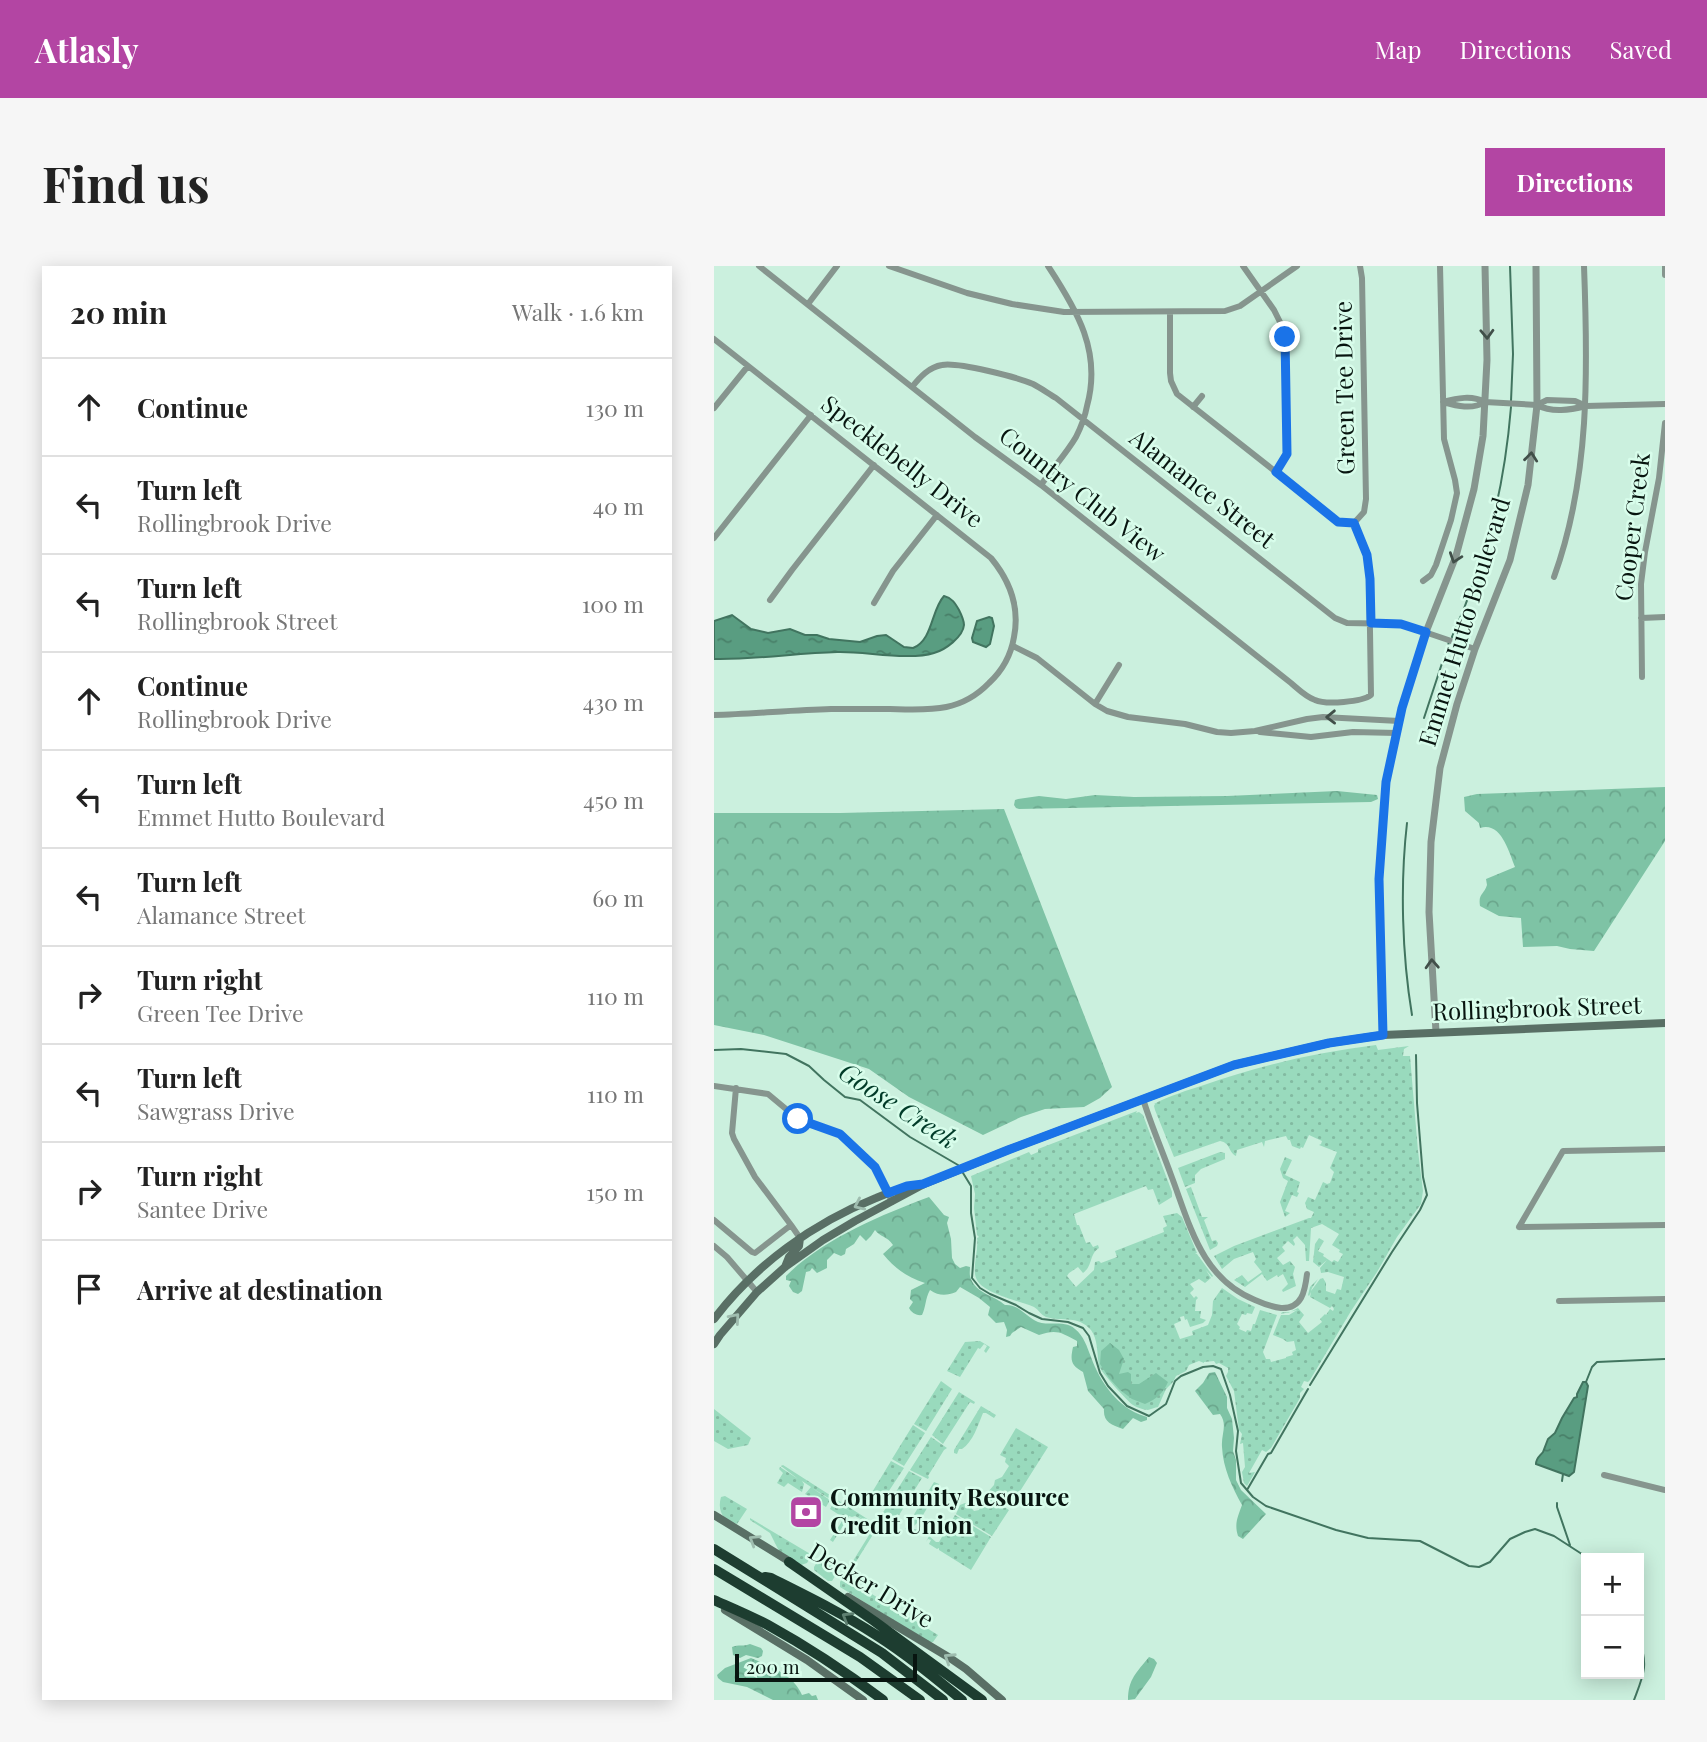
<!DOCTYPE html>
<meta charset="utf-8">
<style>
:root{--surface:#fff;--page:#f6f6f6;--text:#222;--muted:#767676;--line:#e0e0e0;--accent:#b345a3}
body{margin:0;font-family:"Playfair Display",serif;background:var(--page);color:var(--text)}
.controls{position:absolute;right:21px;bottom:21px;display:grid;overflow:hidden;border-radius:0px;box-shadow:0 4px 18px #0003}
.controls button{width:63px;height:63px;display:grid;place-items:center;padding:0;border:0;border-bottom:2px solid var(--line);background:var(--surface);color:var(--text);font:35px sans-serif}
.scale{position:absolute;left:21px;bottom:18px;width:182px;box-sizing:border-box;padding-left:7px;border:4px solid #081510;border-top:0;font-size:19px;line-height:24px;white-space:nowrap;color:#081510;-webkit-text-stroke:5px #d8fdeb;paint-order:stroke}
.stop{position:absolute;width:21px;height:21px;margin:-16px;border:5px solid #1a73e8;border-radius:50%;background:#fff}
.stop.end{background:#1a73e8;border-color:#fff;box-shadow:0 2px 7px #0008}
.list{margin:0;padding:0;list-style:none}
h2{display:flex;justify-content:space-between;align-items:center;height:91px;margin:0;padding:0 28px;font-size:30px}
h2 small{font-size:23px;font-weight:400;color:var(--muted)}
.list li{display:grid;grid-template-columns:46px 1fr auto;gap:21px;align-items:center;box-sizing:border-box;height:98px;padding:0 28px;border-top:2px solid var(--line)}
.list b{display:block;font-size:26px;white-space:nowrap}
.list p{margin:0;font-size:23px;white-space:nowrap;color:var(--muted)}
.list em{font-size:23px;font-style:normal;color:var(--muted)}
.icon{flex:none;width:38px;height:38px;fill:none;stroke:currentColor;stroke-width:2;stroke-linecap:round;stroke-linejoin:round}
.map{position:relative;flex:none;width:951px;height:1434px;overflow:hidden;border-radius:0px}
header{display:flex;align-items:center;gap:42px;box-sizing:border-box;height:98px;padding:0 35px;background:var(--accent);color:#fff}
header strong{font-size:33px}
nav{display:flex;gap:38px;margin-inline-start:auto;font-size:24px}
.intro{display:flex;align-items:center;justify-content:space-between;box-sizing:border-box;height:168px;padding:0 42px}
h1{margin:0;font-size:49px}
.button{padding:18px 32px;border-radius:0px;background:var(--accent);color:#fff;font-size:24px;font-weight:700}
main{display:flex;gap:42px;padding:0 42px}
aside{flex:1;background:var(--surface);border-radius:0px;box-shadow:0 4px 18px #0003}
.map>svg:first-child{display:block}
</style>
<header>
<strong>Atlasly</strong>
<nav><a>Map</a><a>Directions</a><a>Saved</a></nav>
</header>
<div class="intro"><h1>Find us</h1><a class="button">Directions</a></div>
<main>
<aside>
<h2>20 min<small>Walk · 1.6 km</small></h2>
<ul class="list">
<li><svg class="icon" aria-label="ahead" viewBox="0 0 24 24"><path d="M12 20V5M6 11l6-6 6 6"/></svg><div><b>Continue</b></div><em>130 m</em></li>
<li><svg class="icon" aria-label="left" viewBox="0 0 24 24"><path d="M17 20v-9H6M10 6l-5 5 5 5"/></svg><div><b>Turn left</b><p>Rollingbrook Drive</p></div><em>40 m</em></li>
<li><svg class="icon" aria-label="left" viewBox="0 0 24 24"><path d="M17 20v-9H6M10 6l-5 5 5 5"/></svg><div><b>Turn left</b><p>Rollingbrook Street</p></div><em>100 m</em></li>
<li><svg class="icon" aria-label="ahead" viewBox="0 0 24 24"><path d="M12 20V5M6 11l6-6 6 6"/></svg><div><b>Continue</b><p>Rollingbrook Drive</p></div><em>430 m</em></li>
<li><svg class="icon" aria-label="left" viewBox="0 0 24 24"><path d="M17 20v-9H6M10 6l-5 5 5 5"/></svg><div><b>Turn left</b><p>Emmet Hutto Boulevard</p></div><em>450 m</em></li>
<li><svg class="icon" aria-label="left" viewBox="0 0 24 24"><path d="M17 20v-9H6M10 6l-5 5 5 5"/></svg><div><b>Turn left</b><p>Alamance Street</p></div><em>60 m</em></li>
<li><svg class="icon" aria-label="right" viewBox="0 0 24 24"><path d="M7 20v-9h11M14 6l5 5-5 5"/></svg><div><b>Turn right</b><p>Green Tee Drive</p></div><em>110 m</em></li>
<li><svg class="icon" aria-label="left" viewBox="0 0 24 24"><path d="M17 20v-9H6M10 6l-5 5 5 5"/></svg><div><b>Turn left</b><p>Sawgrass Drive</p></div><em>110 m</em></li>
<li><svg class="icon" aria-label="right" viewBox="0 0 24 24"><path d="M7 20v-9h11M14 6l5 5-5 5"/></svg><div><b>Turn right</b><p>Santee Drive</p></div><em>150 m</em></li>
<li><svg class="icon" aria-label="arrive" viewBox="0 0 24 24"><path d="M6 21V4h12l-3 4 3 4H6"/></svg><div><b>Arrive at destination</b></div></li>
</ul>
</aside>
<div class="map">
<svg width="951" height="1434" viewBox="0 0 951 1434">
<defs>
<pattern id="grass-dots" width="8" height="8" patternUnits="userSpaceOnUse" patternTransform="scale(1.75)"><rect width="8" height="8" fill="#99dabd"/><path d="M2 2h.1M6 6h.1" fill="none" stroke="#82baa1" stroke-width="1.8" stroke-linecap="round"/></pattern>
<pattern id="forest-crowns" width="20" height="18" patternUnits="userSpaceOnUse" patternTransform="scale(1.75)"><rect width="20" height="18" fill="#7ec3a5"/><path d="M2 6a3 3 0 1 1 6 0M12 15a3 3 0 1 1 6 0" fill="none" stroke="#6ba78d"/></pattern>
<pattern id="water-ripples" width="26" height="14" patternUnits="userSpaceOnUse" patternTransform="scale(1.75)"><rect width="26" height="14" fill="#599d81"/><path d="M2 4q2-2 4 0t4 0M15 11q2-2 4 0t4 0" fill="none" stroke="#487f68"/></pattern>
</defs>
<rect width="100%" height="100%" fill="#cbf0de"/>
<!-- grass -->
<path fill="url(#grass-dots)" d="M662,779L664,784L695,780L690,783L689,790H696L704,885L709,925L707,938L683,971L663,1006L637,1045L596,1114L594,1116L590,1115L587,1121L590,1123L586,1127V1132L557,1182L552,1186L548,1184L535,1207L541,1206L533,1220L530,1217L528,1206L531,1201L529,1177L526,1178L528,1168L525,1164L520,1125L512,1110L514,1106V1102L505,1097L502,1098L500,1095L490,1096V1097L485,1095L475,1099L472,1105L462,1110L459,1116L452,1123L444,1141C442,1141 435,1144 434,1144C430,1144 422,1141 419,1139C415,1137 386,1105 385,1100C383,1088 384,1073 377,1064C364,1049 349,1056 332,1051C327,1049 325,1044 320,1041C307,1035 270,1028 263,1014C257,1004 265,985 263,972L265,971L263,969L260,942L261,928L257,910L315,886L317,889L324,886V883L423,845L422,847L425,846L429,849L458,926V931L445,939L439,923L434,924L432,920L360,948L363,959H365L372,977L376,976L379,981L384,979L385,982C375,988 379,1000 369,1007L364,1001L355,1007L353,1010L362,1021L380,1004L381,996L385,995L387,997L403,991L401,985L450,966L449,962L453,960L449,950L463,947L468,951L483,987L481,988H483L499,1010L498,1011L492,1004L497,1012L491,1017L485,1013L476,1018L480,1023L476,1027L480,1032L482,1030L484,1032L482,1034L481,1045H487L486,1052L492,1054L489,1057L476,1061L473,1053L471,1054L470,1050L466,1051L467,1055L460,1058L466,1073L479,1069L478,1065L494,1059L498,1049L499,1035L508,1022L524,1033L541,1041L538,1048L533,1047L532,1049L528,1048L523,1058L526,1061L525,1063L532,1066L533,1064L537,1065L539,1058H541L546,1044L563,1049L549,1086L552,1093H556L557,1096L572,1092V1091L579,1089L578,1086L582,1084L580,1075L573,1076L569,1073L559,1069L567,1049H575L583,1044L567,1048L568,1046L574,1047L584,1042L590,1049L585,1056L594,1067L608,1056L606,1053L611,1048L612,1049L616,1043L619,1045L620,1043L618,1040L616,1042L596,1031L597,1026L595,1030L594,1029L596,1021L604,1013L598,1022L597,1025L606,1013L609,1012L612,1017V1025L621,1028L623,1023L627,1024L630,1011L614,1006L607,1007L606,1002L613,994L605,1001L599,996L601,978L605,972L610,975L604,985L610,988L609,990L618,996L620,994L624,996L629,988L625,986L626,984L618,979L625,968L608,958L597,962L595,995H592L591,979L583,970L579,974L581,978L580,980L574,975L568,981L571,985L563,992L569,999L576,995L581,1001L579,1008L582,1020L569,1026L568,1024L574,1018L569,1008L564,1011L563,1009L553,1015L548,1008L531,1021L520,1014L528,1009L534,1016L548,1006L540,996L542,993L539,986L520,993L508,1003L500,990L520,980L595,952H597L600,946L593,943L591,937L594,931L601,934L609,916L613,918L616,917L620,906L616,902L623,886L605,879L607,878L608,875L595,869L589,882L587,881L586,883L578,880L576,874H574L572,870L551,875L550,881L548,876L523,884L522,890C514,886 517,877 506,875L460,891L441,844L440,840L441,838H440C455,830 474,824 490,819C547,799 604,786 662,779Z
M506,886L511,887V893L487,903L481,909V917L471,921L464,902Z
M571,891L578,894L571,909L586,916L583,926L585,927L583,931L578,929L571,945L576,947L571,951L566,936L574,915L569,912L566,903Z
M477,921L488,951H494L490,954L498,975L502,974L504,977L503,980L496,984L472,923Z
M266,1075L276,1081L272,1087L270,1085L273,1080L270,1078L266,1083L264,1082L246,1111L233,1105L251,1076Z
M227,1115L238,1123L212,1165L200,1158Z
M245,1126L261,1136L260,1138L256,1136L229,1178L218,1169Z
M267,1140L282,1149L280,1152L272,1147H269C264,1159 259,1176 248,1183H245L243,1188L240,1187V1184Z
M0,1143L37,1172L34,1179L14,1183L0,1175Z
M199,1159L211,1167L190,1200L178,1193Z
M302,1162L334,1181L296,1241L273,1227L280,1219L281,1214L288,1211L295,1200L291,1196L292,1192L286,1189Z
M217,1171L233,1182L230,1184L214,1210L215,1211L214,1213L196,1204Z
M177,1195L190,1202L165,1240L157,1228Z
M69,1199L155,1254V1256L142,1249L155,1257L152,1261L149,1258V1254L141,1250L138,1251L135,1250L119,1276L116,1274L130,1252L116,1243L120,1236L139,1247L98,1222L116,1234L112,1241L91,1228L97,1221L88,1215L90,1218L88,1226L74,1217L70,1221L63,1217L69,1207L65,1203L66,1201L84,1213L67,1200Z
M195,1205L208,1212L182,1254L186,1257L185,1259L168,1248Z
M220,1216L225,1218V1222L206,1254L199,1261L200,1263L206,1264V1268L203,1270L191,1263Z
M272,1229L295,1244L278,1270L242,1248L246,1239L251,1237L254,1238L260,1245L265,1244Z
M11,1230L33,1243L23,1258C9,1255 3,1245 7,1231Z
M241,1249L277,1271L257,1304L225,1284V1282L223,1283L215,1278L217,1274L214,1273L212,1276L215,1270L222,1276H225Z
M36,1252L98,1289L93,1297L87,1299L65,1285L56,1267L36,1254Z
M160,1261L163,1262L132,1312L224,1369L219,1376H215L126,1321V1316Z
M105,1293L116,1300L120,1297L127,1301L118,1315H114L100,1304V1301Z"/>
<!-- forest -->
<path fill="url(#forest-crowns)" d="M951,521V575L880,685L856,683L843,680L809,681L807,652L785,650L766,640C764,627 770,629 773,619L772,613L801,601C795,586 787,555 766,562L765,557L751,545L750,531L763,528Z
M623,525L663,529L664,533L657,536L305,543L302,542L300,539L301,534L304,533L325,530L352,533L381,529L420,531L513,530Z
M290,543L398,821L386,832L370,841L331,843L307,851L269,869L195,831L155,803L50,769L0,759V547H126Z
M215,931L230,949L235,951L233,957L237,973L238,992L241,998L246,1002L252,1000L256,1001C256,1005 255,1009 257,1013C262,1027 281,1030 291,1039C305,1038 312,1051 324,1056C336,1060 351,1054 361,1063C370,1070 373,1081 377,1091C386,1116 404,1142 430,1150L433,1151V1154L427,1156L419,1152L409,1163C397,1159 389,1156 390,1143L374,1125L369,1106C357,1099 356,1095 359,1081L363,1080V1075C347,1066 342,1063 325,1069L307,1061L298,1067L296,1070L292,1071L293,1064L290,1056L282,1057L274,1049L276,1041L265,1032L246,1021L242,1026C232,1030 225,1030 216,1024C211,1033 212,1041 208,1049C202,1050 197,1046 195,1042L199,1036L196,1033L197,1024L211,1017C194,1012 180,1002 169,988L179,979C173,970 166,971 161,964L157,970L152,975L146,969L140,978L132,983L131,988L127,990L120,987L113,994V1002L103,1007L98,1002L96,1005L92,1006L88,1025L84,1028L79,1026L75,1020L77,1015L72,1014V1010C109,973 167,949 215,931Z
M396,1077L405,1084L410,1093L405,1108L414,1106L417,1108V1118H425L442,1107L454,1116C449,1127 443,1133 431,1138L418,1133L406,1124L395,1112L386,1098L387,1085Z
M501,1106L513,1131V1142L518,1153L520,1172L519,1185L522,1194V1214L527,1224L552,1248L529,1273L524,1270C520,1258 524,1250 528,1239C518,1221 509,1202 508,1181C507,1168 514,1159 506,1148L499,1149L481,1125L489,1117L495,1107Z
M36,1378L47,1382L49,1385L48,1390L44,1392L32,1389L26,1392L19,1389L18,1381C24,1378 30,1381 36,1378Z
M435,1391L440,1393L443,1397L437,1411L421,1433L414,1434C414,1413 423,1406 435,1391Z
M37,1392C57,1401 79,1408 88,1429L95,1427L98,1430L102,1429L104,1434H59L33,1421L9,1416L4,1412L3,1409L11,1402Z"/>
<!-- water -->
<path fill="url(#water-ripples)" stroke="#41745f" stroke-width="2" d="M230,330C238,332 241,337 245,344C247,348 250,354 250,359C249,371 231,384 220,387C194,395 151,385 123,386C82,387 41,394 0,393V355L18,349L37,363L54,367L76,363L91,369H103L115,373L146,376L163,370L172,369L190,381L199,382C219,374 217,344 230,330Z
M275,351L278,352L280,360L276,378L272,381L259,376L258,372L263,355Z
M869,1116H872L874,1120L860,1206L855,1210L822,1198C822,1192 826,1190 829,1186L834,1173L841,1167L848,1152L860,1132L863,1131V1128Z"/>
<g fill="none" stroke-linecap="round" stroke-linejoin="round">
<!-- stream -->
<path stroke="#41745f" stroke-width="2" d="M796,0L799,88L797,135
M738,371C772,294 790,226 797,141
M710,452L735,376
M693,557C686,618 688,689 698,749
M0,784L27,783L72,788L95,800L110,814L131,831L146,834L196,871L244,899
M249,907L257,920V947L261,972L258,1012L266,1022L276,1028L302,1039L315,1047L328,1053L354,1056L369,1062L375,1070L386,1107L394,1120L413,1140L435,1150L452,1138L461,1115L467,1110L489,1101L499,1100L507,1103L516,1129L524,1165L522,1185L527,1217L539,1231L552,1240L622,1264L654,1272L706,1275L755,1300L765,1301L776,1296L796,1273L811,1266L821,1263L840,1270L874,1292
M872,1116L878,1101L883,1096L951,1093
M596,1119L678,986L706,944L713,929L709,911L703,837L702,789
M848,1215L849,1208
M533,1224L554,1188L557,1187L594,1123
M843,1237V1241L856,1279
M920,1434C929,1410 935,1399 925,1375"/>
<!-- minor -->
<path stroke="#86958e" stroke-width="6" d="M45,0L261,171L327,219L577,417C584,423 592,431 601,434C612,439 648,436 657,429L655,302L653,289L640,257
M175,0L253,27L298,38L350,46L511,45L526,40L583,0
M529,0L560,44L571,66L573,188L562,206
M951,0V9
M94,38L123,0
M456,46V107L457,115L463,128L624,255L640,257
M0,73L277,292C296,315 306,341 300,371C297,389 288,405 275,417C246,447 215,444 176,443C157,443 137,443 117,443C78,444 39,448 0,449
M198,121C206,111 215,101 228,99C244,96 303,111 319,118C327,122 335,128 342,132L621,352L633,357L687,358L761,383
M729,136C743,132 758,129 771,136L823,139L833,134L861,135L872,140
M729,136C743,140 758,144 771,136
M823,139C838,147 856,144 872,140L951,138
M479,141L488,130
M0,142L34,100
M327,219C338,203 352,188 362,171C367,161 371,151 373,140C388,86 363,44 334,0
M640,257L650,246L652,233L648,12L646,0
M0,272L97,149
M840,311C876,212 874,104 870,0
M709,315L717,309L722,299L737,254L743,227L741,214L730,173L726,0
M56,334L78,304L160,199
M160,337L179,305L223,249
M927,352L951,351
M299,380L323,392L381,438L393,445L414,451L471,458L503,466L517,467L541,465L593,453L609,451L685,455
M928,411L927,318L931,286L945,212L951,157
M381,438L405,399
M546,466L597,471L639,466L683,467
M0,820L54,828L84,853L126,868L161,901L170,917L178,936
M22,822L18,867L20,873L41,911L77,959
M429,833C437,859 448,884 457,909C476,959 487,1012 541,1034C550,1038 558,1041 567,1042C588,1043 591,1025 593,1008
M0,954L38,986L41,987L77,959L86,972
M805,961L849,885L951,883
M805,961L951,959
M0,980L13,991L43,1026
M845,1035L951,1033
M890,1209L951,1224"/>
<!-- tertiary -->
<path stroke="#86958e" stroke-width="7" d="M722,766L715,646L717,576L726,502L743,438L761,383L796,294L814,219L823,139L822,0
M669,769L665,613L672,516L688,442L712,366L742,290L760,223L769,170L773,94L771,0"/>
<!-- secondary -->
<path stroke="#596f65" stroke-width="8" d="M71,1001L75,991L85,980L86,972
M0,1053C41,999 99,957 162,932C176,926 189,921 203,919
M0,1078L6,1069L43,1026L71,1001L109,974L141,955L210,918L294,884L520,799L615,777L669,769L951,757
M0,1249L78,1297
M134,1331L236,1392L252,1403L288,1434
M11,1344L93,1394L149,1434"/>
<!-- motorway -->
<path stroke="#1d3d30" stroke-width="10" d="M0,1283L168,1387L229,1434
M75,1296L160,1355L268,1434
M0,1303L146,1391L206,1434
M51,1311L57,1312C93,1330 128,1347 162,1369C192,1388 220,1411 248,1434
M0,1334C18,1342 37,1350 54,1359C94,1381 133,1407 169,1434"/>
</g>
<!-- one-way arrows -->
<defs><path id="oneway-chevron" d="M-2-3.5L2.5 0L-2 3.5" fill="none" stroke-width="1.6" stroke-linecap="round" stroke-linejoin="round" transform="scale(1.75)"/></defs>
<g stroke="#414f49">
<use href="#oneway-chevron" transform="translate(773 68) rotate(88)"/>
<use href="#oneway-chevron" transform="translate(817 191) rotate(-84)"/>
<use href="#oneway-chevron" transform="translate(741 292) rotate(109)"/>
<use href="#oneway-chevron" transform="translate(617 451) rotate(179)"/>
<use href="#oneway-chevron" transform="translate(718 698) rotate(-93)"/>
</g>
<g stroke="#9fbdaf">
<use href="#oneway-chevron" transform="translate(145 939) rotate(155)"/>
<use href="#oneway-chevron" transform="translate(21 1052) rotate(-49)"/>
<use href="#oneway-chevron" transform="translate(40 1274) rotate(-148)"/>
<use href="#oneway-chevron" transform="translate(235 1392) rotate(-147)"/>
</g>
<use stroke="#5e8071" href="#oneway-chevron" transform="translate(133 1351) rotate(-149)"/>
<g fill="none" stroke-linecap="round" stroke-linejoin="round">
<!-- route -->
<path stroke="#1a73e8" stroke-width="9" d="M84,853L126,868L161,901L174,927L193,920L209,918L294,884L520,799L615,777L669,769L665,613L672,516L688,442L712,366L687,358L657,357L656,313L653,289L640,257L624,256L562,206L573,188L571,71"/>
</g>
<!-- icons -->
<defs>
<g id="bank-square" transform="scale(1.75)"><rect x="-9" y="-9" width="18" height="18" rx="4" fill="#b345a3" stroke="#d8fdeb"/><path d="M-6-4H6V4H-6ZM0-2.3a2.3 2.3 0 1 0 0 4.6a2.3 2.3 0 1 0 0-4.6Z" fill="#fff"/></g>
</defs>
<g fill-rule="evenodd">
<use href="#bank-square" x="92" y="1246"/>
</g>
<g text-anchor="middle" stroke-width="5" stroke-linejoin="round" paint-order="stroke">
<!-- street labels -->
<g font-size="24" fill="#081510" stroke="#d8fdeb">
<text transform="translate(631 122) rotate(-91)" y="8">Green Tee Drive</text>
<text transform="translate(188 196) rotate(38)" y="8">Specklebelly Drive</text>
<text transform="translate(488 223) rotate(38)" y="8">Alamance Street</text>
<text transform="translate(368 229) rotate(38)" y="8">Country Club View</text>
<text transform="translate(919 261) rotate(-83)" y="8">Cooper Creek</text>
<text transform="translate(751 356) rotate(-73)" y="8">Emmet Hutto Boulevard</text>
<text transform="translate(823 743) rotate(-2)" y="8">Rollingbrook Street</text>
<text transform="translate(157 1320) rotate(31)" y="8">Decker Drive</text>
</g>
<!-- poi labels -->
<g font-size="24" font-weight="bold" fill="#081510" stroke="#d8fdeb" text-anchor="start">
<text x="116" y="1240">Community Resource<tspan x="116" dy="28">Credit Union</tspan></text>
</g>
<!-- water labels -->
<g font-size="26" font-style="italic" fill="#003b28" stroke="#d8fdeb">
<text transform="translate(184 840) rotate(33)" y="9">Goose Creek</text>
</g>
</g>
</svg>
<div class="controls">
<button>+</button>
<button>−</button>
</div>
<div class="scale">200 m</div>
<div class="stop" style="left:84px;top:853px"></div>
<div class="stop end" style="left:571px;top:71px"></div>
</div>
</main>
